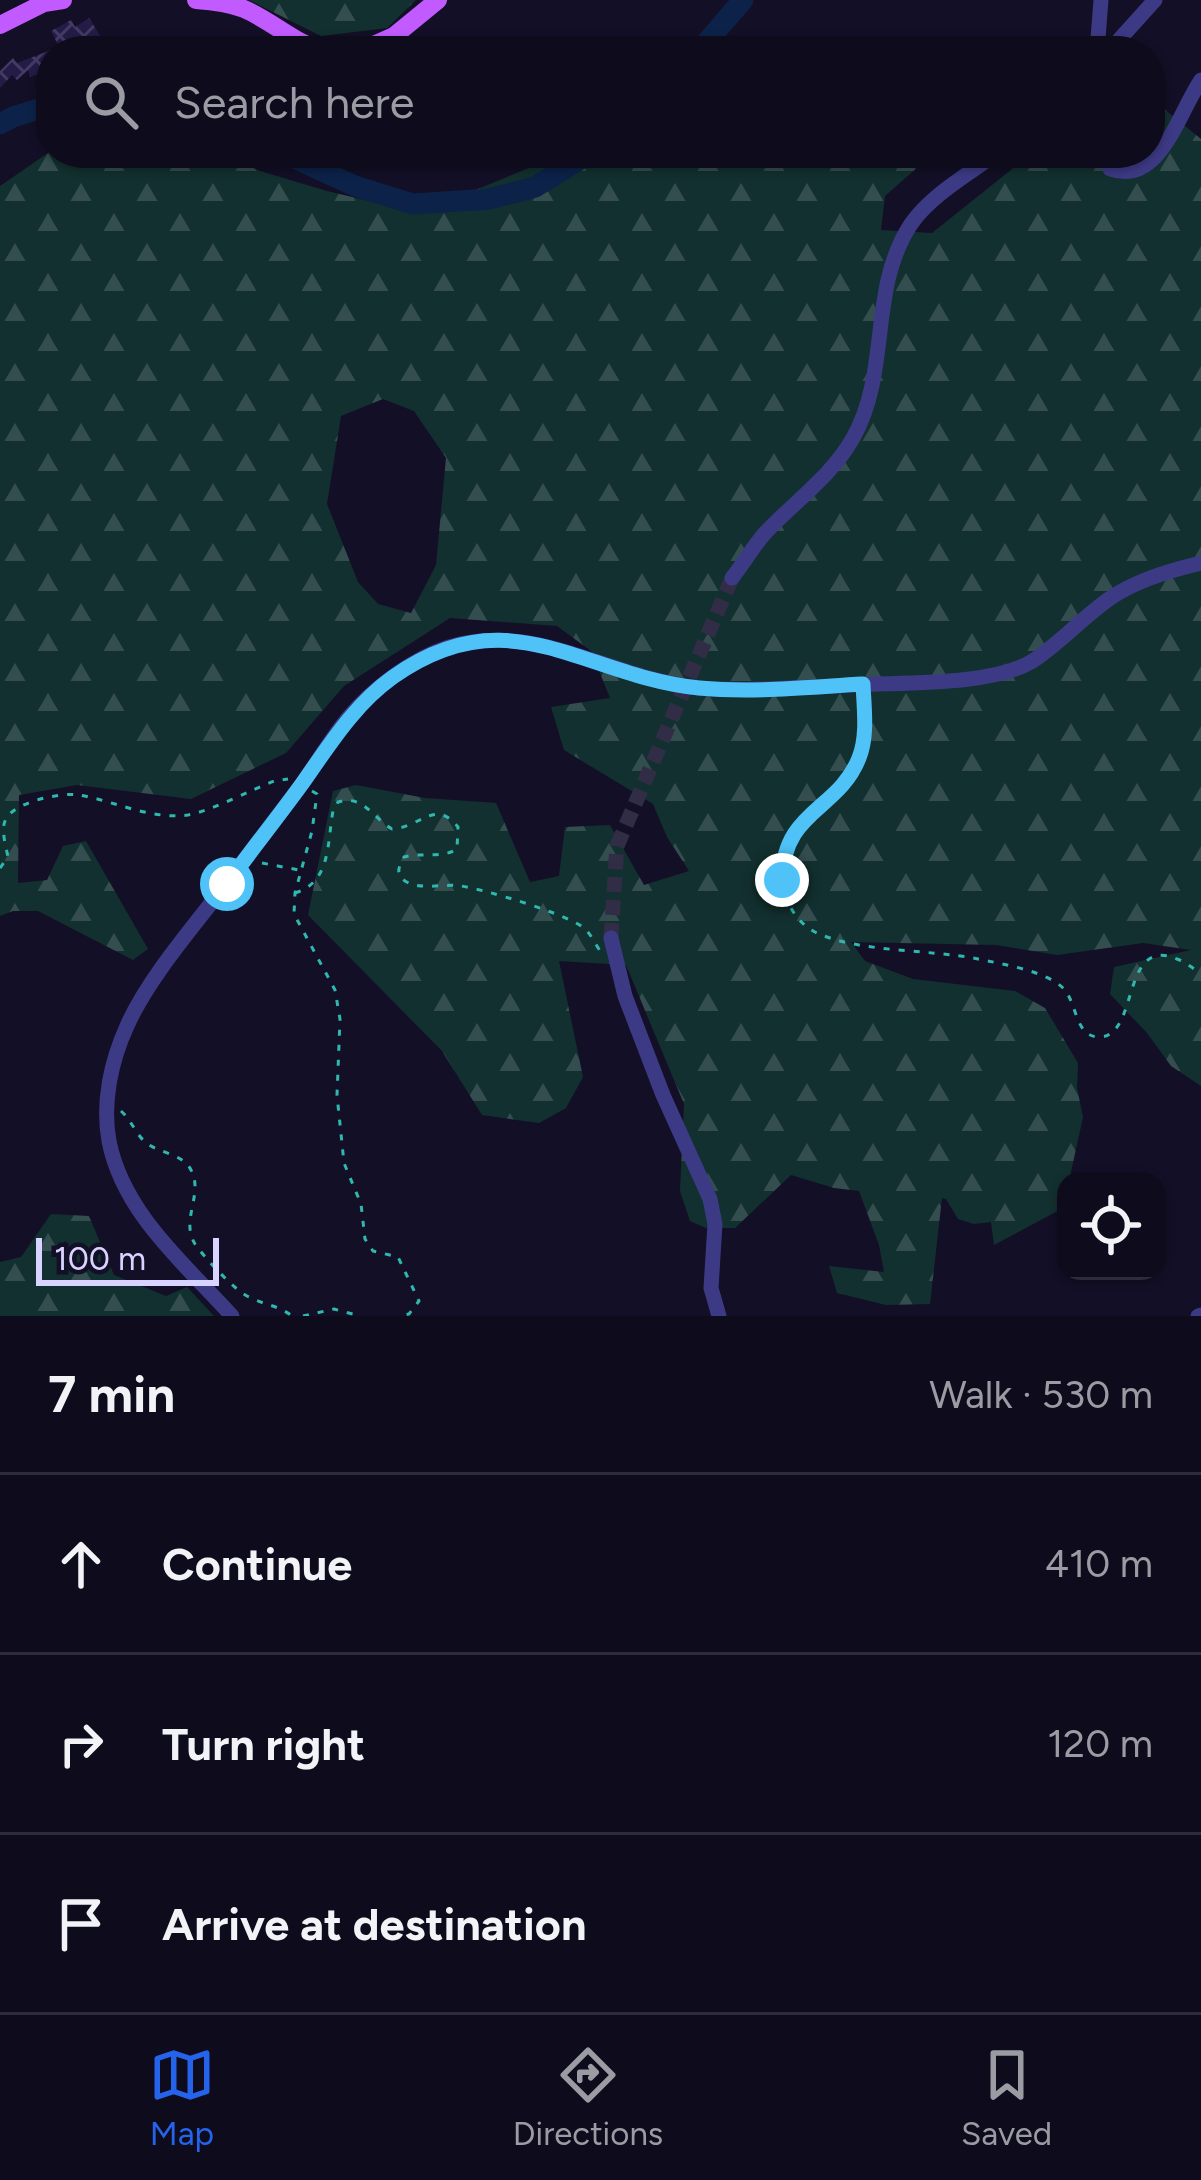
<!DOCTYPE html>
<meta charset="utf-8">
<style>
:root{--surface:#0e0b1c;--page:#1c1929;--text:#f1f3f6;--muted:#9b9ba3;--line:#2e2b3b;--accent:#2563eb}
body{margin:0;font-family:Figtree,sans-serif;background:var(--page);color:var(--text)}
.controls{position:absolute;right:36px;bottom:36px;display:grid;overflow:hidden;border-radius:24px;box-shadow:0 3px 9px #0004}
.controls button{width:108px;height:108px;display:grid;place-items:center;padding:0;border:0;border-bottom:3px solid var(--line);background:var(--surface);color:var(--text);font:60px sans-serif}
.scale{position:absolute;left:36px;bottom:30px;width:183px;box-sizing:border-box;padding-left:12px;border:6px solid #d9d4ff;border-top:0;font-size:33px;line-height:42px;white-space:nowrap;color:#d9d4ff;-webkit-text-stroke:9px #130f26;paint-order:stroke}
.stop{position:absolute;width:36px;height:36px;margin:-27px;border:9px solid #4fc3f7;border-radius:50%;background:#fff}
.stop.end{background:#4fc3f7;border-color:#fff;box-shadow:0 3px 12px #0008}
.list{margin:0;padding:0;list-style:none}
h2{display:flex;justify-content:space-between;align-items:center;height:156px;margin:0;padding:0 48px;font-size:51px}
h2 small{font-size:39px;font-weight:400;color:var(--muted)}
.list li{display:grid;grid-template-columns:78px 1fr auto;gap:36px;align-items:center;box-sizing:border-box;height:180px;padding:0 48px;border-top:3px solid var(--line)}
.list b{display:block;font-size:45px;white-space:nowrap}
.list em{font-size:39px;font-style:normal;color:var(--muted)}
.icon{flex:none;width:66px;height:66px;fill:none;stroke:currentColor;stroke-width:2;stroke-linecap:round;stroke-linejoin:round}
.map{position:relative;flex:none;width:1201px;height:1316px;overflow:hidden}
.search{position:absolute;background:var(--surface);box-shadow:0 3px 9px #0004;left:36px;right:36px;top:36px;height:132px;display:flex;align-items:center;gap:30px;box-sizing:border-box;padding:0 42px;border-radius:48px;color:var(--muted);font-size:45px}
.sheet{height:696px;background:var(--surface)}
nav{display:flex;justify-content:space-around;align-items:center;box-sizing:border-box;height:168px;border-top:3px solid var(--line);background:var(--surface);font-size:33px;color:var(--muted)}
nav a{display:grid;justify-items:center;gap:6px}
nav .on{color:var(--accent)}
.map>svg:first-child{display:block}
</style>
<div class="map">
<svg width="1201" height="1316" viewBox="0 0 1201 1316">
<defs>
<pattern id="forest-firs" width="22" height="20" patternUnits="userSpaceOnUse" patternTransform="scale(3)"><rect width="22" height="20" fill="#12302f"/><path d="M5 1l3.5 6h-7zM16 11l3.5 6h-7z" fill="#344d4e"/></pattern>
<pattern id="building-cross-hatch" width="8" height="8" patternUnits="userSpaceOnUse" patternTransform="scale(3)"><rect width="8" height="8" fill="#241b47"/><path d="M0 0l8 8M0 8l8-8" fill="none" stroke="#433b63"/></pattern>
</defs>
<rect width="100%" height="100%" fill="#130f26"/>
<!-- forest -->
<path fill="url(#forest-firs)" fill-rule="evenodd" d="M249,0H416L387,28L321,36Z
M1158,104L1201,139V1086L1171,1066L1147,1033L1110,994L1114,967L1191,950L1143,943L1057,955L996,945L851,942L865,961L913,979L1015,991L1045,1008L1078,1063L1077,1088L1083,1117L1069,1181H1066L1063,1208L994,1245L991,1222L974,1224L958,1219L946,1199L942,1198L930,1304L886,1305L837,1293L829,1266L884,1272L879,1245L859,1191L834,1188L791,1175L735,1228H706L690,1221L680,1191L684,1104L626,965L559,961L583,1077L566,1108L539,1123L482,1115L442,1051L308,915L333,791L356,785L425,798L496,803L530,882L559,876L565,827L610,825L644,885L689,871L667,837L653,804L564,750L551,707L610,698L591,651L557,626L450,618L344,686L286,753L191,799L77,785L19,795L18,883L47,880L63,846L86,841L148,949L133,960L38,911H13L0,916V186L51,151V153H221L260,171L327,191L369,201H427L466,194L565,153H927V159L885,196L881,230L932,233L1032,153H1150V105ZM383,399L414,411L446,458L436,565L411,613L378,604L358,582L327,504L341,416Z
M51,1214L89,1216L114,1275L166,1296L187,1287L214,1316H0V1262L21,1257Z"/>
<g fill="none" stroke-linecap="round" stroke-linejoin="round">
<!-- river -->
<path stroke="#0c2248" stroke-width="21" d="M699,51L743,0
M0,124L13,117L51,105
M283,153L355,186L413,204L489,199L535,187L590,153"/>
</g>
<!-- building -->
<path fill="url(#building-cross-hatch)" d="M89,18L101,37L86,47L88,51H61L51,31L71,20L75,27Z
M51,50V69L30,77L28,70L17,80L12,75L0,88V71L13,58L17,63Z"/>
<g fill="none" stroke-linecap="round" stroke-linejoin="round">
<!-- minor-tunnel -->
<path stroke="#312d47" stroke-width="15" stroke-dasharray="15 8" stroke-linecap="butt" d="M611,938L617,846L732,578"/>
<!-- path -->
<path stroke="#2fb8b0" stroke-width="3" stroke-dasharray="6 9" stroke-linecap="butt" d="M864,698C864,719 867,742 858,761C837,806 776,822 782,880C784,901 796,922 815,932C858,953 930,949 978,959C1002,964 1047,971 1064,989C1077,1003 1075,1037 1099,1037C1140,1037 1120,935 1177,959C1186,962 1193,969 1201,973
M312,791L317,794L312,831L295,893L294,914L335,990L340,1019L337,1095L344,1163L361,1204L365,1239L373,1251L398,1257L419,1301L409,1314L399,1316
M262,863L299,870
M0,868L8,857C6,846 1,831 5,821C12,802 61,792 79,795C115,801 150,820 188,815C211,811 251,790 274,781L288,779
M295,893C331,882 327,844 333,811L338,802C363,794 373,818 392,829C420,828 435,798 458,827L457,849C442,859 421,852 404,857C399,866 395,874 405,881C420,891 445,883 461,886C483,889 571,915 585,929C591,934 596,946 601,952
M121,1111C131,1120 135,1132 144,1141C156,1153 183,1153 191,1170C204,1194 180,1220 195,1244C204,1257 235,1291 249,1297C264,1305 278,1305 292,1316
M303,1316L334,1309L360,1316"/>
<!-- minor -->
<path stroke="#3d3a85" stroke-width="15" d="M1097,51L1101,0
M1109,51L1155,0
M1105,153L1110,169C1160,186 1178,114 1201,80
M732,578C743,564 753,547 765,533C795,501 831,477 853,438C891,371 868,289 911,224C931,195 969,174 997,153
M611,938L625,996L663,1095L710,1199L715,1224L711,1288L719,1316
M232,1316C185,1264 123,1213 109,1141C102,1103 111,1061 127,1026C150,974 202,917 236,871C258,842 280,813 302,784C318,762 331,738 349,717C371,691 403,666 435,652C527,614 609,679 699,688C749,692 802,687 853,685C902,682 989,686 1031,662C1057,646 1083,617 1109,599C1134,581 1171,570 1201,563
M1198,1316L1201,1315"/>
<!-- major -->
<path stroke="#c25bff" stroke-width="18" d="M196,0C212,1 229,3 244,9C272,21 293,42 322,51
M0,25L44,3L63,0
M360,51L394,36L438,0"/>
</g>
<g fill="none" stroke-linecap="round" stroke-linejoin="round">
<!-- route -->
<path stroke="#4fc3f7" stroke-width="15" d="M227,884C252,849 279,816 304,781C330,744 355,704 393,677C511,594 581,676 699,688C753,693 809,687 863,684C864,708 868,736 859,758C838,811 783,810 782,880"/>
</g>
</svg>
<div class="controls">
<button><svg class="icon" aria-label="locate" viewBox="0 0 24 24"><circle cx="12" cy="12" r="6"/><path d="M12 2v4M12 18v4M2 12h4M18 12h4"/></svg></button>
</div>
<div class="scale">100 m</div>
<div class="stop" style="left:227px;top:884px"></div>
<div class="stop end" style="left:782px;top:880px"></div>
<div class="search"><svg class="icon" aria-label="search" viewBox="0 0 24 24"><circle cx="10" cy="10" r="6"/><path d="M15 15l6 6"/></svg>Search here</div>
</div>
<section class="sheet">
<h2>7 min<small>Walk · 530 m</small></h2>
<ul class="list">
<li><svg class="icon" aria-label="ahead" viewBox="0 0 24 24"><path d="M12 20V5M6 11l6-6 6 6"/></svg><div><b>Continue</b></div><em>410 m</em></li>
<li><svg class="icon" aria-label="right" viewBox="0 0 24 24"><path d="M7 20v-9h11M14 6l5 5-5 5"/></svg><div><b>Turn right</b></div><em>120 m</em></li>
<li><svg class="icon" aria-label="arrive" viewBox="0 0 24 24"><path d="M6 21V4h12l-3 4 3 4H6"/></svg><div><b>Arrive at destination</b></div></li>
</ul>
</section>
<nav>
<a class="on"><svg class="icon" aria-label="map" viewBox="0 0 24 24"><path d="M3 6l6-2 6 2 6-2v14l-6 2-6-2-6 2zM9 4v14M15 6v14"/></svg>Map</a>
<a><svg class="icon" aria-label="directions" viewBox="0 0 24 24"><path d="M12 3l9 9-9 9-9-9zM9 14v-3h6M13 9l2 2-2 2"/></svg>Directions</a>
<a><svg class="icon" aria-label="saved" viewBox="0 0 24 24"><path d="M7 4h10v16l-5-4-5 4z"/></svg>Saved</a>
</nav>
